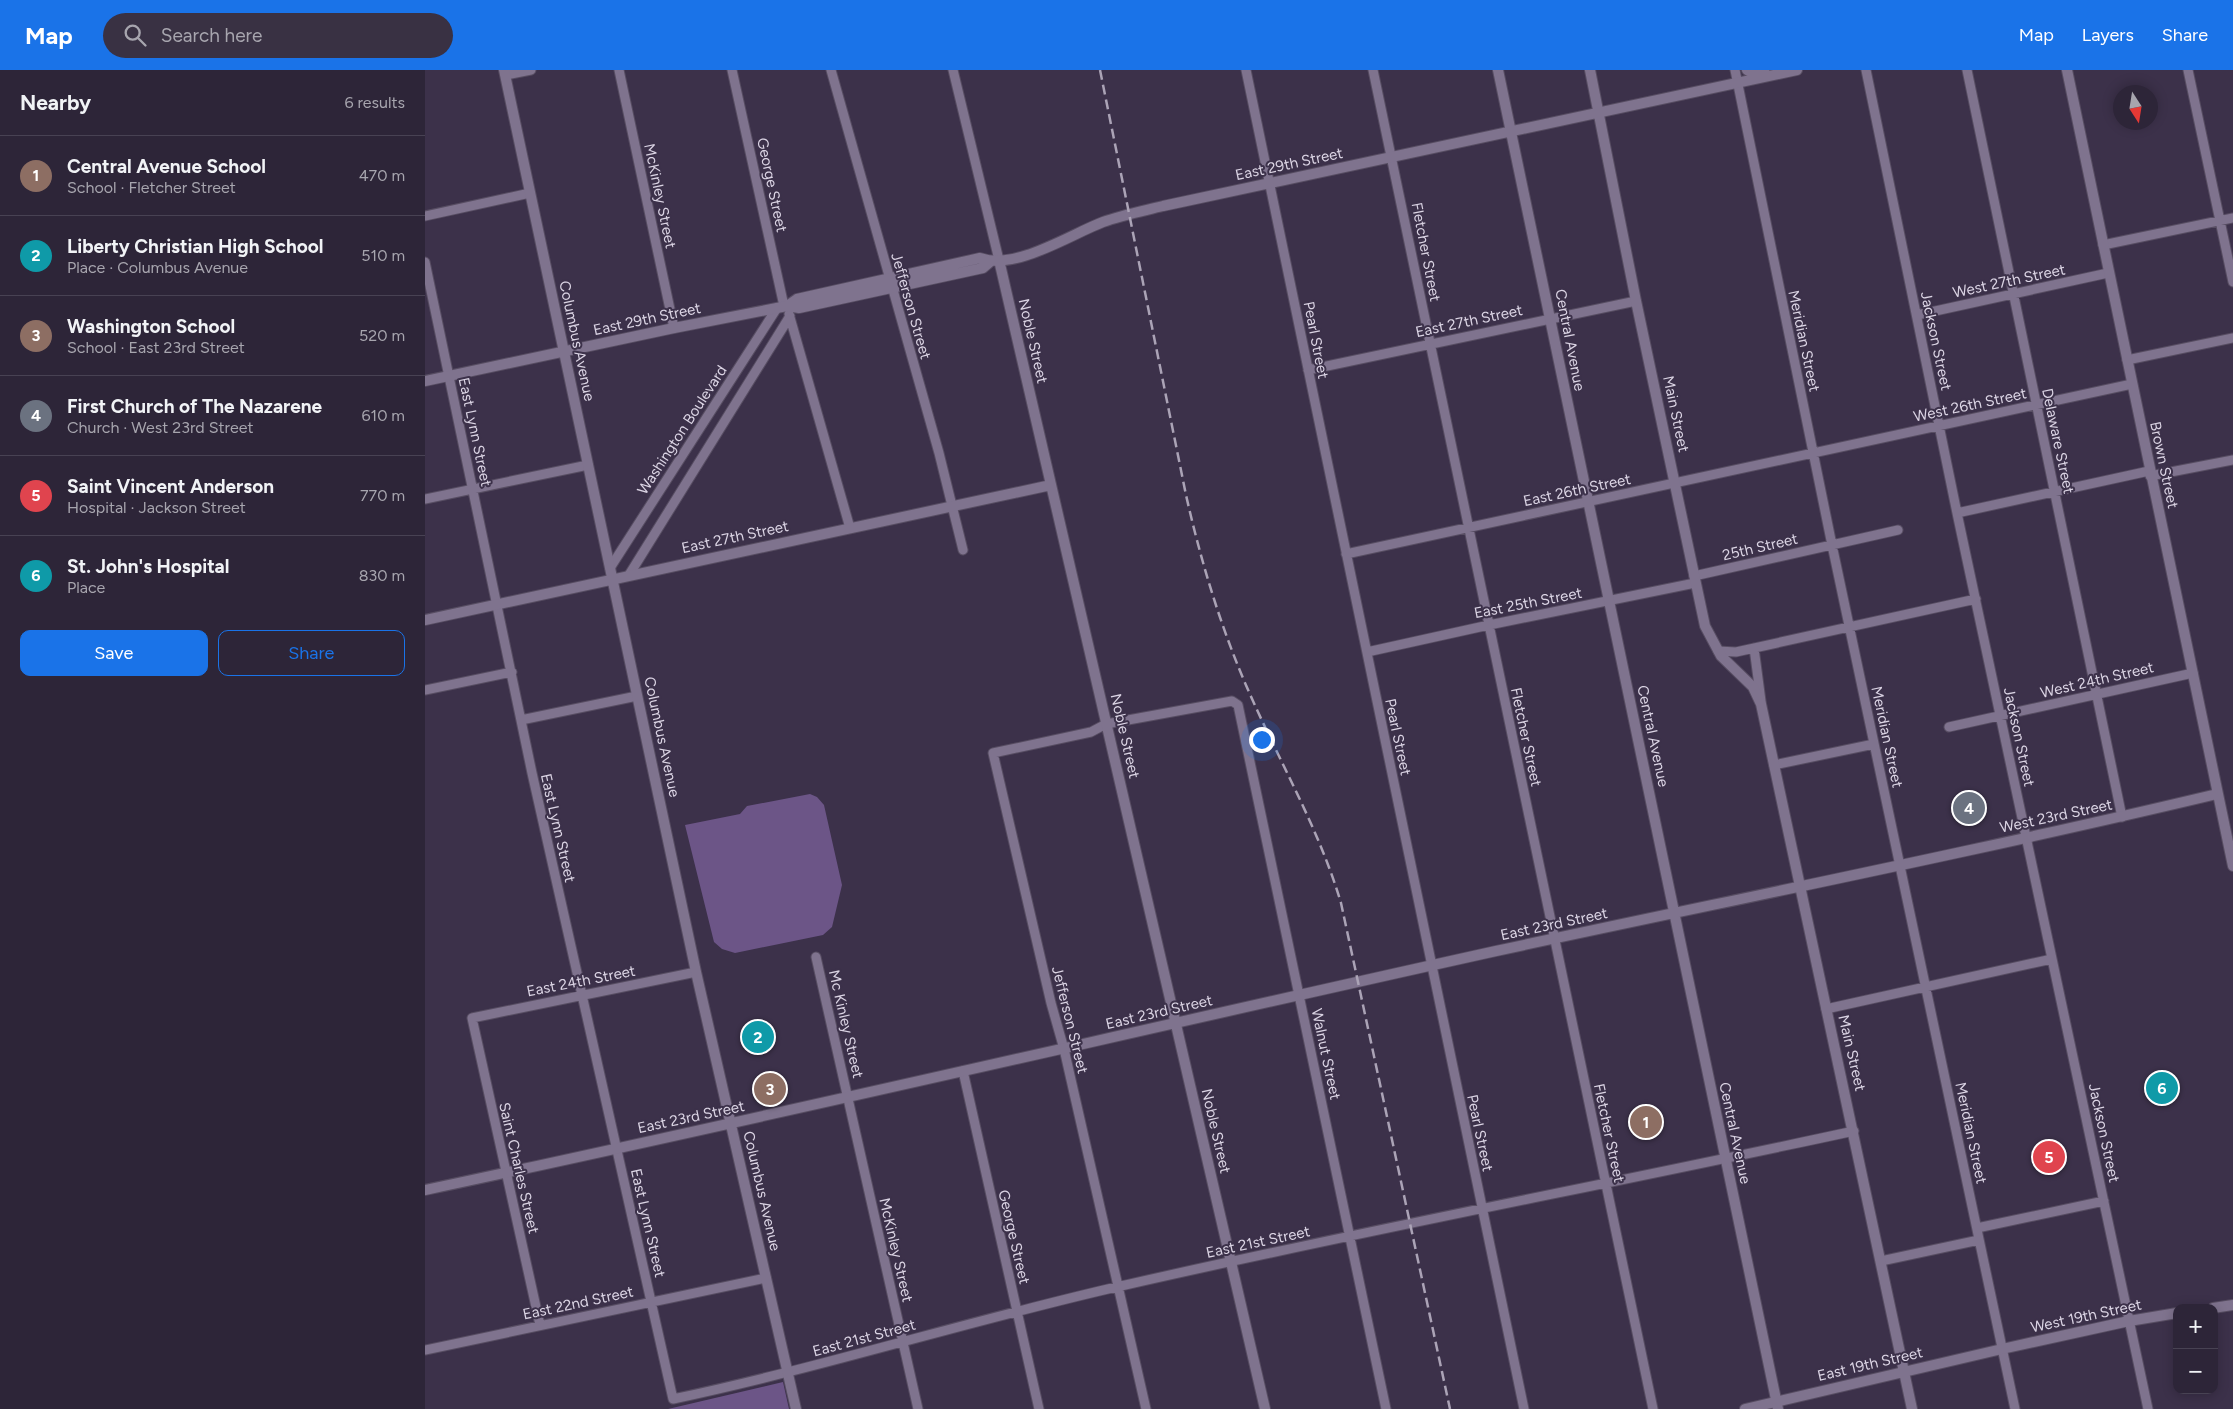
<!DOCTYPE html>
<meta charset="utf-8">
<style>
:root{--surface:#2d2538;--page:#393143;--text:#f1f3f6;--muted:#a7a5ae;--line:#484253;--accent:#1a73e8}
body{margin:0;font-family:Figtree,sans-serif;background:var(--page);color:var(--text)}
.controls{position:absolute;right:15px;bottom:15px;display:grid;overflow:hidden;border-radius:10px;box-shadow:0 2px 12px #0003}
.controls button{width:45px;height:45px;display:grid;place-items:center;padding:0;border:0;border-bottom:1px solid var(--line);background:var(--surface);color:var(--text);font:25px sans-serif}
.compass{position:absolute;left:1688px;top:15px;width:45px;height:45px;border-radius:50%;background:var(--surface);box-shadow:0 2px 12px #0003;rotate:168deg}
.you{position:absolute;left:836px;top:669px;width:18px;height:18px;margin:-12px;border:4px solid #fff;border-radius:50%;background:#1a73e8;box-shadow:0 0 0 8px #1a73e833}
.badge{display:grid;place-items:center;width:32px;height:32px;border-radius:50%;background:var(--accent);color:#fff;font-size:16px;font-weight:700}
.pin{position:absolute;translate:-50% -50%;border:2px solid #fff;box-shadow:0 1px 5px #0006}
.list{margin:0;padding:0;list-style:none}
h2{display:flex;justify-content:space-between;align-items:center;height:65px;margin:0;padding:0 20px;font-size:21px}
h2 small{font-size:16px;font-weight:400;color:var(--muted)}
.list li{display:grid;grid-template-columns:32px 1fr auto;gap:15px;align-items:center;box-sizing:border-box;height:80px;padding:0 20px;border-top:1px solid var(--line)}
.list b{display:block;font-size:19px;white-space:nowrap}
.list p{margin:0;font-size:16px;white-space:nowrap;color:var(--muted)}
.list em{font-size:16px;font-style:normal;color:var(--muted)}
.actions{display:flex;gap:10px;padding:15px 20px}
.actions a{flex:1;padding:11px 0;border:1px solid var(--accent);border-radius:10px;text-align:center;font-size:18px;color:var(--accent)}
.actions .main{background:var(--accent);color:#fff}
.icon{flex:none;width:28px;height:28px;fill:none;stroke:currentColor;stroke-width:2;stroke-linecap:round;stroke-linejoin:round}
.map{position:relative;flex:none;width:1808px;height:1339px;overflow:hidden}
header{display:flex;align-items:center;gap:30px;box-sizing:border-box;height:70px;padding:0 25px;background:var(--accent);color:#fff}
header strong{font-size:24px}
nav{display:flex;gap:28px;margin-inline-start:auto;font-size:18px}
.search{width:350px;height:45px;background:var(--page);display:flex;align-items:center;gap:12px;box-sizing:border-box;padding:0 18px;border-radius:28px;color:var(--muted);font-size:19px}
main{display:flex}
aside{flex:1;background:var(--surface)}
.map>svg:first-child{display:block}
</style>
<header>
<strong>Map</strong>
<div class="search"><svg class="icon" aria-label="search" viewBox="0 0 24 24"><circle cx="10" cy="10" r="6"/><path d="M15 15l6 6"/></svg>Search here</div>
<nav><a>Map</a><a>Layers</a><a>Share</a></nav>
</header>
<main>
<aside>
<h2>Nearby<small>6 results</small></h2>
<ul class="list">
<li><span class="badge" style="background:#8d6e63">1</span><div><b>Central Avenue School</b><p>School · Fletcher Street</p></div><em>470 m</em></li>
<li><span class="badge" style="background:#0f9aa8">2</span><div><b>Liberty Christian High School</b><p>Place · Columbus Avenue</p></div><em>510 m</em></li>
<li><span class="badge" style="background:#8d6e63">3</span><div><b>Washington School</b><p>School · East 23rd Street</p></div><em>520 m</em></li>
<li><span class="badge" style="background:#6b7280">4</span><div><b>First Church of The Nazarene</b><p>Church · West 23rd Street</p></div><em>610 m</em></li>
<li><span class="badge" style="background:#e0444e">5</span><div><b>Saint Vincent Anderson</b><p>Hospital · Jackson Street</p></div><em>770 m</em></li>
<li><span class="badge" style="background:#0f9aa8">6</span><div><b>St. John's Hospital</b><p>Place</p></div><em>830 m</em></li>
</ul>
<div class="actions"><a class="main">Save</a><a>Share</a></div>
</aside>
<div class="map">
<svg width="1808" height="1339" viewBox="0 0 1808 1339">
<rect width="100%" height="100%" fill="#3c314a"/>
<!-- green -->
<path fill="#6c5587" d="M385,724L392,727L399,735L417,815L407,857L398,865L310,883L297,879L289,872L260,755L315,744L322,736Z
M358,1312L364,1339H243Z"/>
<g fill="none" stroke-linecap="round" stroke-linejoin="round">
<!-- minor casing -->
<g stroke="#574d62" stroke-width="11">
<path id="minor" d="M194,0L249,258
M307,0L359,236
M406,0L514,383L538,480
M528,0L574,190
M821,0L1099,1339
M948,0L1228,1339
M1310,0L1407,475L1590,1339
M1441,0L1532,443L1723,1339
M1542,0L1697,747
M1763,0L1808,212
M81,5L106,0
M0,146L105,123
M1678,175L1808,148
M0,192L107,703L248,1329C399,1297 546,1250 696,1216C940,1160 1185,1114 1429,1061
M364,244L425,458
M1492,245L1683,203
M1702,290L1808,268
M883,300L1211,231
M1725,406L1808,390
M0,429L163,395
M1532,443L1724,401
M921,484L1707,314
M185,498L352,238
M204,505L365,246
M1269,506L1473,460
M1329,578L1336,631
M1293,581L1311,582L1551,529
M942,582L1064,555L1270,513
M0,620L87,602
M96,650L212,626
M1524,657L1768,603
M1349,695L1449,674
M391,887L493,1339
M1401,939L1627,889
M538,1001L614,1339
M1552,1158L1679,1131
M1456,1191L1554,1170
M115,1255L47,948L271,902
M0,1280L341,1208
M721,1339L639,979L626,933L568,683L666,662L681,654L807,631L813,635L961,1339"/>
</g>
<!-- tertiary casing -->
<g stroke="#574d62" stroke-width="12">
<path id="tertiary" d="M79,0L271,902L371,1339
M1073,0L1353,1339
M1165,0L1211,231L1280,556L1296,586L1328,617L1336,634L1487,1339
M1322,0L1327,2L1340,3
M1642,0L1808,796
M574,190L840,1339
M362,236L372,229L555,188C590,201 646,164 678,152C697,145 718,141 738,136L1372,0
M0,311L249,258L362,236L374,238L558,198L565,192
M0,550L626,415
M0,1120C358,1044 714,960 1071,881C1312,829 1553,781 1792,724
M1788,1238L1808,1235
M1320,1339L1577,1279L1704,1251L1752,1243"/>
</g>
<!-- minor -->
<use href="#minor" stroke="#7f738e" stroke-width="9"/>
<!-- tertiary -->
<use href="#tertiary" stroke="#7f738e" stroke-width="10"/>
<!-- rail -->
<path stroke="#aba3b6" stroke-width="2.5" stroke-dasharray="10 5" stroke-linecap="butt" d="M675,0L761,425C777,496 798,565 828,631C858,698 895,762 916,833L1025,1339"/>
</g>
<g text-anchor="middle" stroke-width="4" stroke-linejoin="round" paint-order="stroke">
<!-- street labels -->
<g font-size="15" fill="#dbd4e4" stroke="#3c314a">
<text transform="translate(864 94) rotate(-12)" y="5">East 29th Street</text>
<text transform="translate(347 115) rotate(78)" y="5">George Street</text>
<text transform="translate(235 126) rotate(78)" y="5">McKinley Street</text>
<text transform="translate(1001 182) rotate(79)" y="5">Fletcher Street</text>
<text transform="translate(1584 211) rotate(-12)" y="5">West 27th Street</text>
<text transform="translate(486 236) rotate(74)" y="5">Jefferson Street</text>
<text transform="translate(222 249) rotate(-12)" y="5">East 29th Street</text>
<text transform="translate(1044 251) rotate(-12)" y="5">East 27th Street</text>
<text transform="translate(891 270) rotate(79)" y="5">Pearl Street</text>
<text transform="translate(1145 270) rotate(79)" y="5">Central Avenue</text>
<text transform="translate(152 271) rotate(78)" y="5">Columbus Avenue</text>
<text transform="translate(608 271) rotate(77)" y="5">Noble Street</text>
<text transform="translate(1379 271) rotate(78)" y="5">Meridian Street</text>
<text transform="translate(1511 271) rotate(78)" y="5">Jackson Street</text>
<text transform="translate(1545 335) rotate(-12)" y="5">West 26th Street</text>
<text transform="translate(1251 344) rotate(78)" y="5">Main Street</text>
<text transform="translate(257 360) rotate(-57)" y="5">Washington Boulevard</text>
<text transform="translate(50 362) rotate(78)" y="5">East Lynn Street</text>
<text transform="translate(1633 371) rotate(78)" y="5">Delaware Street</text>
<text transform="translate(1739 395) rotate(78)" y="5">Brown Street</text>
<text transform="translate(1152 420) rotate(-12)" y="5">East 26th Street</text>
<text transform="translate(310 467) rotate(-12)" y="5">East 27th Street</text>
<text transform="translate(1335 477) rotate(-13)" y="5">25th Street</text>
<text transform="translate(1103 533) rotate(-11)" y="5">East 25th Street</text>
<text transform="translate(1672 610) rotate(-13)" y="5">West 24th Street</text>
<text transform="translate(700 666) rotate(77)" y="5">Noble Street</text>
<text transform="translate(1228 666) rotate(78)" y="5">Central Avenue</text>
<text transform="translate(237 667) rotate(78)" y="5">Columbus Avenue</text>
<text transform="translate(973 667) rotate(78)" y="5">Pearl Street</text>
<text transform="translate(1101 667) rotate(78)" y="5">Fletcher Street</text>
<text transform="translate(1462 667) rotate(78)" y="5">Meridian Street</text>
<text transform="translate(1594 667) rotate(78)" y="5">Jackson Street</text>
<text transform="translate(1631 746) rotate(-12)" y="5">West 23rd Street</text>
<text transform="translate(133 758) rotate(77)" y="5">East Lynn Street</text>
<text transform="translate(1129 854) rotate(-12)" y="5">East 23rd Street</text>
<text transform="translate(156 911) rotate(-11)" y="5">East 24th Street</text>
<text transform="translate(734 942) rotate(-13)" y="5">East 23rd Street</text>
<text transform="translate(645 950) rotate(76)" y="5">Jefferson Street</text>
<text transform="translate(421 954) rotate(77)" y="5">Mc Kinley Street</text>
<text transform="translate(1427 983) rotate(77)" y="5">Main Street</text>
<text transform="translate(901 984) rotate(78)" y="5">Walnut Street</text>
<text transform="translate(266 1047) rotate(-12)" y="5">East 23rd Street</text>
<text transform="translate(791 1061) rotate(77)" y="5">Noble Street</text>
<text transform="translate(1055 1063) rotate(78)" y="5">Pearl Street</text>
<text transform="translate(1184 1063) rotate(78)" y="5">Fletcher Street</text>
<text transform="translate(1310 1063) rotate(78)" y="5">Central Avenue</text>
<text transform="translate(1546 1063) rotate(78)" y="5">Meridian Street</text>
<text transform="translate(1679 1063) rotate(78)" y="5">Jackson Street</text>
<text transform="translate(94 1098) rotate(77)" y="5">Saint Charles Street</text>
<text transform="translate(337 1121) rotate(77)" y="5">Columbus Avenue</text>
<text transform="translate(223 1153) rotate(77)" y="5">East Lynn Street</text>
<text transform="translate(589 1167) rotate(77)" y="5">George Street</text>
<text transform="translate(833 1172) rotate(-12)" y="5">East 21st Street</text>
<text transform="translate(471 1180) rotate(77)" y="5">McKinley Street</text>
<text transform="translate(153 1233) rotate(-12)" y="5">East 22nd Street</text>
<text transform="translate(1661 1246) rotate(-12)" y="5">West 19th Street</text>
<text transform="translate(439 1268) rotate(-15)" y="5">East 21st Street</text>
<text transform="translate(1445 1294) rotate(-13)" y="5">East 19th Street</text>
</g>
</g>
</svg>
<div class="controls">
<button>+</button>
<button>−</button>
</div>
<svg class="compass" viewBox="-18 -18 36 36"><path d="M0-13l5 13h-10z" fill="#e53935"/><path d="M0 13l5-13h-10z" fill="#a7a5ae"/></svg>
<div class="you"></div>
<div class="pin badge" style="left:1221px;top:1052px;background:#8d6e63">1</div>
<div class="pin badge" style="left:333px;top:967px;background:#0f9aa8">2</div>
<div class="pin badge" style="left:345px;top:1019px;background:#8d6e63">3</div>
<div class="pin badge" style="left:1544px;top:738px;background:#6b7280">4</div>
<div class="pin badge" style="left:1624px;top:1087px;background:#e0444e">5</div>
<div class="pin badge" style="left:1737px;top:1018px;background:#0f9aa8">6</div>
</div>
</main>
